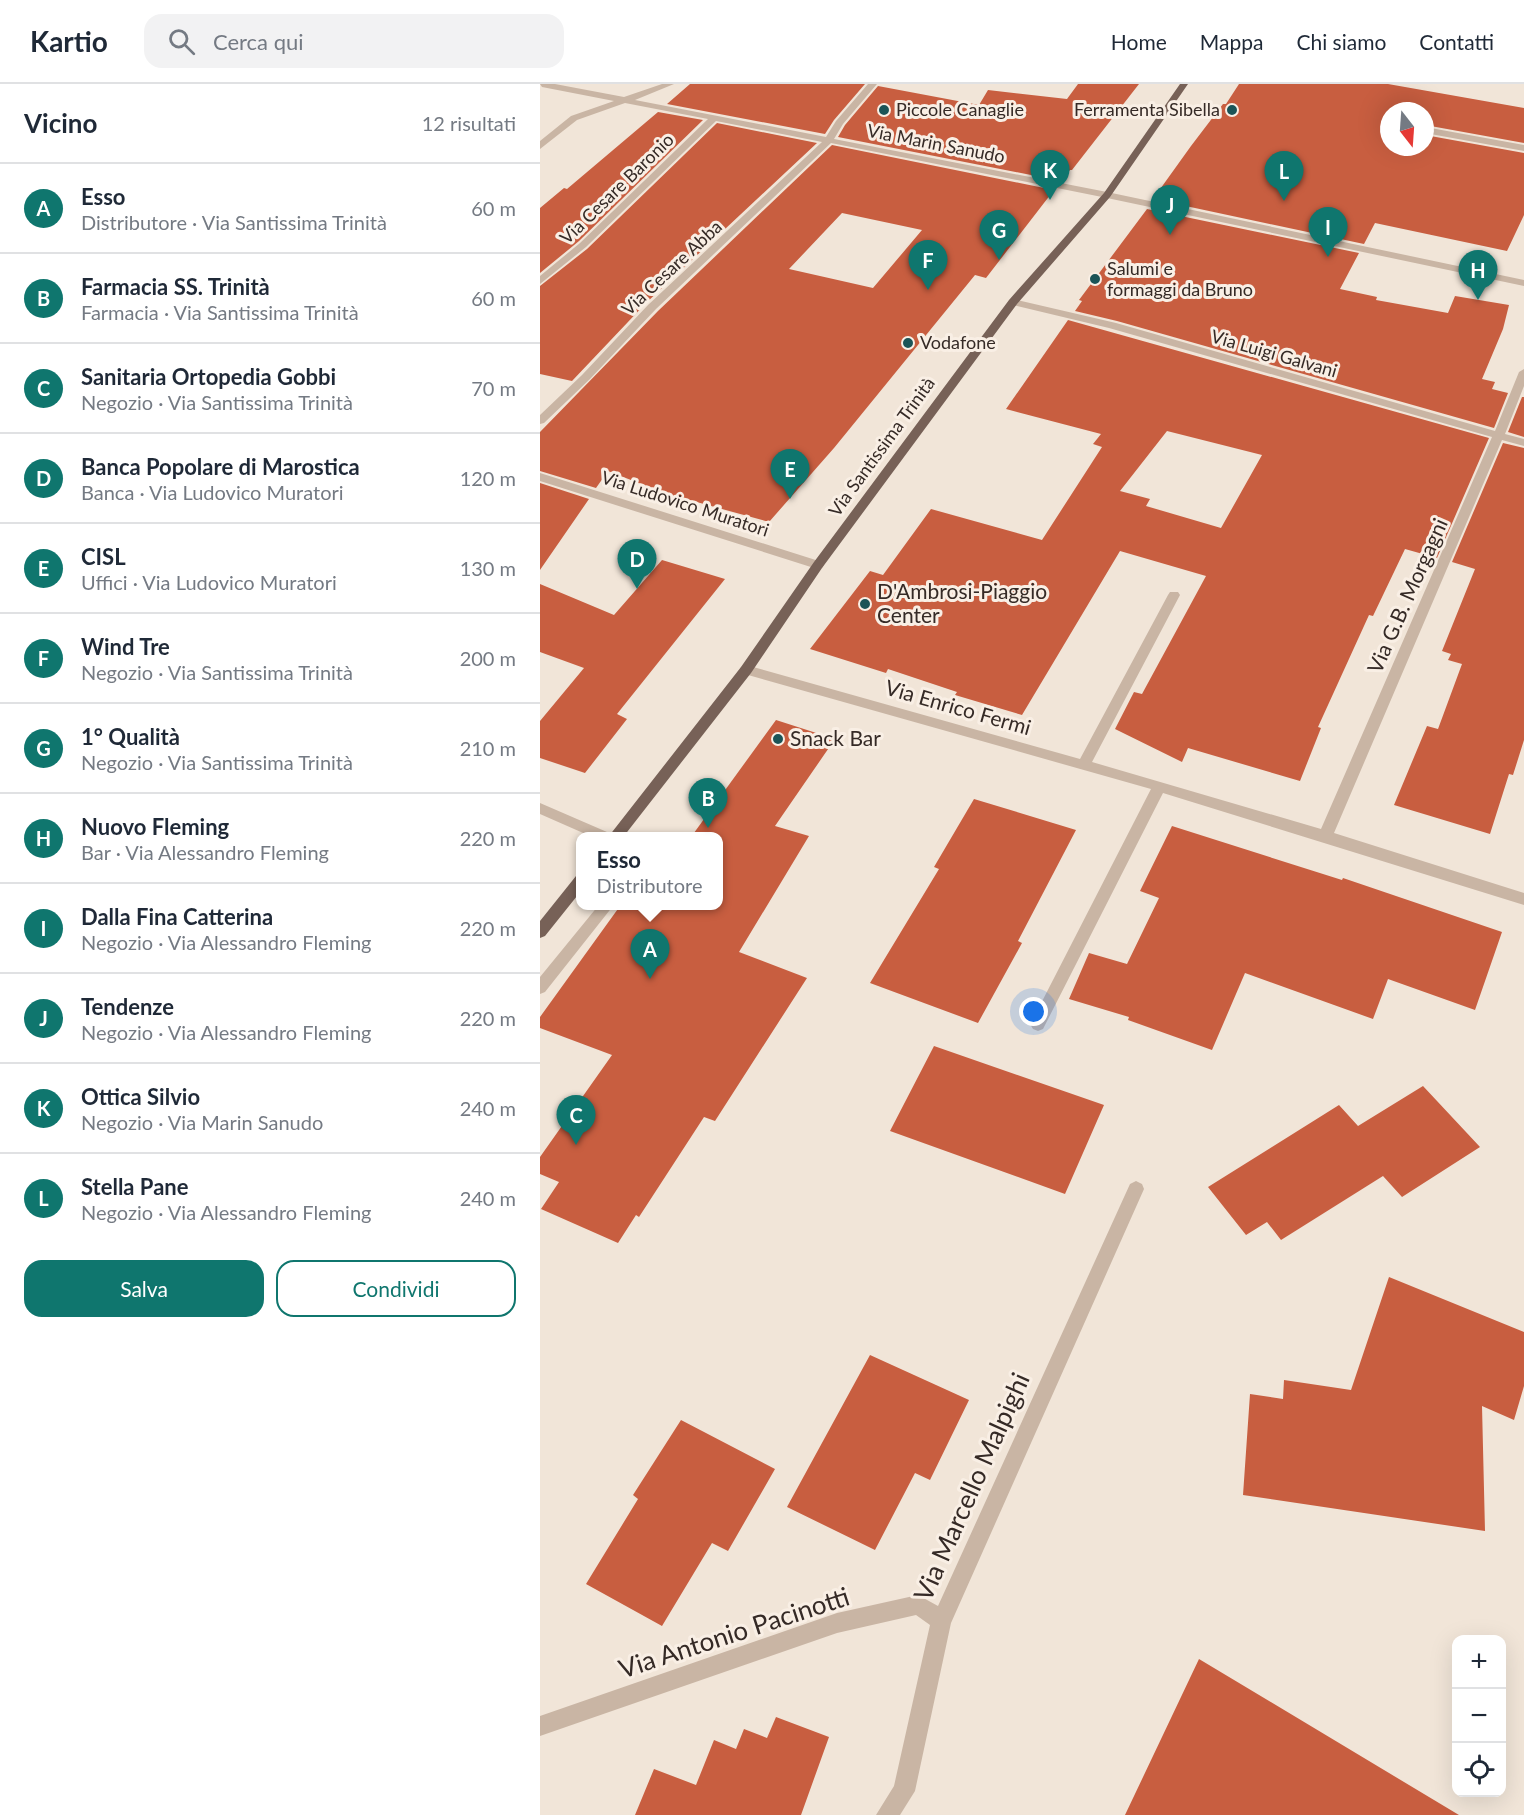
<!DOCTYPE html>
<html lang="it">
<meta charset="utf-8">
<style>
:root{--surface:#fff;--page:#f2f2f3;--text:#1f2937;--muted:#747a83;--line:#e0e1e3;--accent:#0f766e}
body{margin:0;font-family:Lato,sans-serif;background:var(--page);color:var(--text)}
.controls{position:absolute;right:18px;bottom:18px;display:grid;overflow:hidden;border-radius:12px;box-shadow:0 6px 24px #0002}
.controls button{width:54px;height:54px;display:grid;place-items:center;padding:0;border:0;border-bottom:2px solid var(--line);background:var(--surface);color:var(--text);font:30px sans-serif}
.compass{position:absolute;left:840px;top:18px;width:54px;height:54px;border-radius:50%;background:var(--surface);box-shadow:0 6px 24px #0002;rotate:163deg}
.you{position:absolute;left:494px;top:928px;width:21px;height:21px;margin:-15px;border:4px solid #fff;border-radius:50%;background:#1a73e8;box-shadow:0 0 0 9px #1a73e833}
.badge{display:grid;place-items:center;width:39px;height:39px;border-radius:50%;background:var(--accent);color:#fff;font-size:20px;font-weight:700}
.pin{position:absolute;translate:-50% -50px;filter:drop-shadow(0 2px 3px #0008)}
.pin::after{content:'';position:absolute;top:32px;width:21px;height:18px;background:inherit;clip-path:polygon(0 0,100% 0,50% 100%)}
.popup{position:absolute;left:36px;top:748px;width:147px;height:78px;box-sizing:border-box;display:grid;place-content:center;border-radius:12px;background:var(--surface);filter:drop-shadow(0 2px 4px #0005);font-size:20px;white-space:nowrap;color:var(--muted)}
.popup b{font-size:22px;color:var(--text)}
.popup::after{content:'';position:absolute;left:50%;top:100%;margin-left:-12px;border:12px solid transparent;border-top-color:var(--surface)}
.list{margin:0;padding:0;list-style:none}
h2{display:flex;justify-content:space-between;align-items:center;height:78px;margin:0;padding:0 24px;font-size:26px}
h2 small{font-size:20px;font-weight:400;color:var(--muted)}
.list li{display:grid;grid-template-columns:39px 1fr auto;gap:18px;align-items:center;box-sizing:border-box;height:90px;padding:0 24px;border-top:2px solid var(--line)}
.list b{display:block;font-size:22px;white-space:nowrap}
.list p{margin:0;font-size:20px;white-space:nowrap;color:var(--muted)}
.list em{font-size:20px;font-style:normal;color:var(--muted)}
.actions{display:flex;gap:12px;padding:18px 24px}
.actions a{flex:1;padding:14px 0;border:2px solid var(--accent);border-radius:18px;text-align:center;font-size:21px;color:var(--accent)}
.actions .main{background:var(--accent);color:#fff}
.icon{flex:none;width:33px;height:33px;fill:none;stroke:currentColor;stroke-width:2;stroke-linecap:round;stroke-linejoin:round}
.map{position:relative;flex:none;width:984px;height:1731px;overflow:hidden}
header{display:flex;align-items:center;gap:36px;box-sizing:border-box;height:84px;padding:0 30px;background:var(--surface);border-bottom:2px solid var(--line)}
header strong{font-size:28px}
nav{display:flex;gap:33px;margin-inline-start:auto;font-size:21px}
.search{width:420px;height:54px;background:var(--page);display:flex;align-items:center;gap:15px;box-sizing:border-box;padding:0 21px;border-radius:18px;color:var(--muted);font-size:22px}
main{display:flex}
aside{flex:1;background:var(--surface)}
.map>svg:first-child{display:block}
</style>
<header>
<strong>Kartio</strong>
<div class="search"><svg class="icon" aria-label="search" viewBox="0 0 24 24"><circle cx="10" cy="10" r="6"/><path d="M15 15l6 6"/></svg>Cerca qui</div>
<nav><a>Home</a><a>Mappa</a><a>Chi siamo</a><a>Contatti</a></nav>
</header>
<main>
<aside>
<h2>Vicino<small>12 risultati</small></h2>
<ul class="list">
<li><span class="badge">A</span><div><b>Esso</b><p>Distributore · Via Santissima Trinità</p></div><em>60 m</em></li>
<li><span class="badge">B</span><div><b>Farmacia SS. Trinità</b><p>Farmacia · Via Santissima Trinità</p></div><em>60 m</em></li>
<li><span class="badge">C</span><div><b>Sanitaria Ortopedia Gobbi</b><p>Negozio · Via Santissima Trinità</p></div><em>70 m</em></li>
<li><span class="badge">D</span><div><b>Banca Popolare di Marostica</b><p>Banca · Via Ludovico Muratori</p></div><em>120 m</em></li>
<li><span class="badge">E</span><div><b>CISL</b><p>Uffici · Via Ludovico Muratori</p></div><em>130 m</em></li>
<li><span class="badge">F</span><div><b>Wind Tre</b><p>Negozio · Via Santissima Trinità</p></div><em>200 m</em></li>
<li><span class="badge">G</span><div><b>1° Qualità</b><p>Negozio · Via Santissima Trinità</p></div><em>210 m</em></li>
<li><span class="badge">H</span><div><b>Nuovo Fleming</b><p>Bar · Via Alessandro Fleming</p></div><em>220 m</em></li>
<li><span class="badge">I</span><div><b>Dalla Fina Catterina</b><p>Negozio · Via Alessandro Fleming</p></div><em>220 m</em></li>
<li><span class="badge">J</span><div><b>Tendenze</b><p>Negozio · Via Alessandro Fleming</p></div><em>220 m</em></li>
<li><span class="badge">K</span><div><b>Ottica Silvio</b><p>Negozio · Via Marin Sanudo</p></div><em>240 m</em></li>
<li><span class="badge">L</span><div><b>Stella Pane</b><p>Negozio · Via Alessandro Fleming</p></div><em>240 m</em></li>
</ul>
<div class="actions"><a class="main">Salva</a><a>Condividi</a></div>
</aside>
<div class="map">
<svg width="984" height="1731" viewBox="0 0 984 1731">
<rect width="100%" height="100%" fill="#f1e5d8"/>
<!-- building -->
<path fill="#c85e40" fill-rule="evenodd" d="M150,0H325L294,36L285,50L127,20Z
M538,0H599L532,86H530L521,97L298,53L305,41L338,2L439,21L448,6L527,15Z
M699,0H848L984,24V59L885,41V27H849V63H885V51L984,69V131L967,167L835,139L824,160L613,115L651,62L683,20H686Z
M118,28L163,36L39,157L0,189V124L24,104L27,105Z
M177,39L277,59L106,219L32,297L0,290V202L47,165Z
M292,61L514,106L446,194L435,191L294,364L229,438L124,409L68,387L56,404L0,387V348L118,227ZM302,129L382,146L333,204L249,185Z
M607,125L819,169L800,205L837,213L836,216L908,229L915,212L969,221L963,245L942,295L955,298L952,305L968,309L954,344L577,237L535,227L542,217L539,216Z
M528,236L949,354L897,474L865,465L833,532L829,531L778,643L781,644L760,697L648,664L642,678L575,645L594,608L602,610L666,492L580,467L482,631L415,611L417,608L348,585L346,589L270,565L330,487L343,491L391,425L502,456L562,363L553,360L561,350L466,325ZM627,347L722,371L681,444L606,422L610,415L580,407Z
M982,313H984V353L968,348Z
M963,359L984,364V656L973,691L969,690L950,750L854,721L887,642L898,645L922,580L908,576L911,570L902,567L935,485L912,478Z
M0,399L49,415L0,486Z
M122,476L185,495L77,630L87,635L45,689L0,674V637L44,584L0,568V500L74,531Z
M236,636L295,655L235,742L269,752L199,868L267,894L175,1037L164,1033L99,1133L96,1131L78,1159L1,1125L19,1098L0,1090V1073L72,971L0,944V933L80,822H179V753H151Z
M434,715L536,746L478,857L482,859L438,939L330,899L399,785L394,783Z
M632,742L802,796L803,794L962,848L935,926L848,895L833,935L705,889L672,966L588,936L589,933L529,915L549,869L587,880L619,814L600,807Z
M394,962L564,1021L525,1110L350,1047Z
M883,1002L940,1063L862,1113L843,1092L741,1156L727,1138L706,1151L668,1103L799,1021L818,1042Z
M849,1193L984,1248V1302L974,1336L942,1322L945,1447L703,1411L710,1310L743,1315L744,1296L811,1306Z
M330,1271L429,1316L390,1396L375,1389L335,1466L247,1423Z
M141,1336L235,1385L188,1467L172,1459L122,1542L46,1500L98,1415L93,1411Z
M659,1575L919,1731H585Z
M236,1633L289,1653L261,1731H95L114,1685L156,1701L174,1656L196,1665L204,1645L227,1654Z"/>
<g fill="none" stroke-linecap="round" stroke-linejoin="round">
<!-- minor -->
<path fill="#c9b5a4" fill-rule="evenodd" d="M0,0H15L84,13L122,0H134L95,16L286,53L296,37L328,0H337L303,40L294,55L567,108L984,196V202L567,114L291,59L116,225L50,295L4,339L0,340V331L42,291L108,221L282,58L176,37L46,163L0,200V192L40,159L168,35L85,19L37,36L0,65V57L31,32L74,17L2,3Z
M885,43L984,61V67L885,49Z
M473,215L576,239L955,347L979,288L984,285V302L965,350L984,355V362L962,356L794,749L984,809V821L623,709L503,945L498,947L493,945L490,940L493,935L611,705L201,589L200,586L201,583L206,581L540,675L628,511L630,508H638L640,511L552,678L781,745L952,353L569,244L469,220V216Z
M0,389L282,478L284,481L282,484H274L0,397Z
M0,719L67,748L69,752H50L0,730Z
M58,822H73L5,908L0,910V893Z
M596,1097L602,1100L604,1105L411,1539L375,1707L360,1731H336L354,1702L390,1541L376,1531L297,1549L0,1652V1632L297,1529L378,1511L398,1522L590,1100Z"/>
<!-- major -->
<path fill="#776157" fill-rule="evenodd" d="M640,0H648L570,113L477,220L282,484L211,589L84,752H69L201,583L274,478L469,216L564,109Z
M41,790V807L5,852L0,854V837L36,792Z"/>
</g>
<!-- markers -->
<g fill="#1b5457" stroke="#f9efe5" stroke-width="2">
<circle cx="344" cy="26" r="6"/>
<circle cx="692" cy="26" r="6"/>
<circle cx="555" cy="195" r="6"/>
<circle cx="368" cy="259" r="6"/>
<circle cx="325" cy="520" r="6"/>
<circle cx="238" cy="655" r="6"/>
</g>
<g text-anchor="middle" stroke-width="6" stroke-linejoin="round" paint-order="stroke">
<!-- far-poi labels -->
<g font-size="18" fill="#352a26" stroke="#f9efe5" text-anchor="start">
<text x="356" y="32">Piccole Canaglie</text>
<text x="680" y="32" text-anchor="end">Ferramenta Sibella</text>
<text x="567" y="191">Salumi e<tspan x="567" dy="21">formaggi da Bruno</tspan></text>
<text x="380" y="265">Vodafone</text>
</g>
<!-- far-street labels -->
<g font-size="18" fill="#352a26" stroke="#f9efe5">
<text transform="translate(396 60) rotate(11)" y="6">Via Marin Sanudo</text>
<text transform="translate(77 105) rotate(-44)" y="6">Via Cesare Baronio</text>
<text transform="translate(132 184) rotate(-43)" y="6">Via Cesare Abba</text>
<text transform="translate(734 270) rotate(16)" y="6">Via Luigi Galvani</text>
<text transform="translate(342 363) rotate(-54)" y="6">Via Santissima Trinità</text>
<text transform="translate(145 420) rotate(18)" y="6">Via Ludovico Muratori</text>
</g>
<!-- poi labels -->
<g font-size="21" fill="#352a26" stroke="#f9efe5" text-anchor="start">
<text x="337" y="515">D'Ambrosi-Piaggio<tspan x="337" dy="24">Center</tspan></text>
<text x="250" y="662">Snack Bar</text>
</g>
<!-- street labels -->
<g font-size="21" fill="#352a26" stroke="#f9efe5">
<text transform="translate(868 512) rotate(-66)" y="7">Via G.B. Morgagni</text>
<text transform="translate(418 624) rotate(16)" y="7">Via Enrico Fermi</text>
</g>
<!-- near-street labels -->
<g font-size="26" fill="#352a26" stroke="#f9efe5">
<text transform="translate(432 1403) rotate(-66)" y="9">Via Marcello Malpighi</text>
<text transform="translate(194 1549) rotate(-18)" y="9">Via Antonio Pacinotti</text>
</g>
</g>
</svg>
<div class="controls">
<button>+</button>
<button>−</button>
<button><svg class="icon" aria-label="locate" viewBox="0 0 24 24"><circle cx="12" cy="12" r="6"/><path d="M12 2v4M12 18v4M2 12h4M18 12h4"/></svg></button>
</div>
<svg class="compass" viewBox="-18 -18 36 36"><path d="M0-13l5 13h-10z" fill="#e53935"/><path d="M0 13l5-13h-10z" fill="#747a83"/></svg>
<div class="you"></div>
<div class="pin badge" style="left:110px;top:895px">A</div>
<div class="popup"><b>Esso</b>Distributore</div>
<div class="pin badge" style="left:168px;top:744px">B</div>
<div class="pin badge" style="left:36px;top:1061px">C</div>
<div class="pin badge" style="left:97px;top:505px">D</div>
<div class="pin badge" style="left:250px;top:415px">E</div>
<div class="pin badge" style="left:388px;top:206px">F</div>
<div class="pin badge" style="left:459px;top:176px">G</div>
<div class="pin badge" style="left:938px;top:216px">H</div>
<div class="pin badge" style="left:788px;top:173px">I</div>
<div class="pin badge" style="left:630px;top:151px">J</div>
<div class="pin badge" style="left:510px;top:116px">K</div>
<div class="pin badge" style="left:744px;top:117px">L</div>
</div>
</main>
